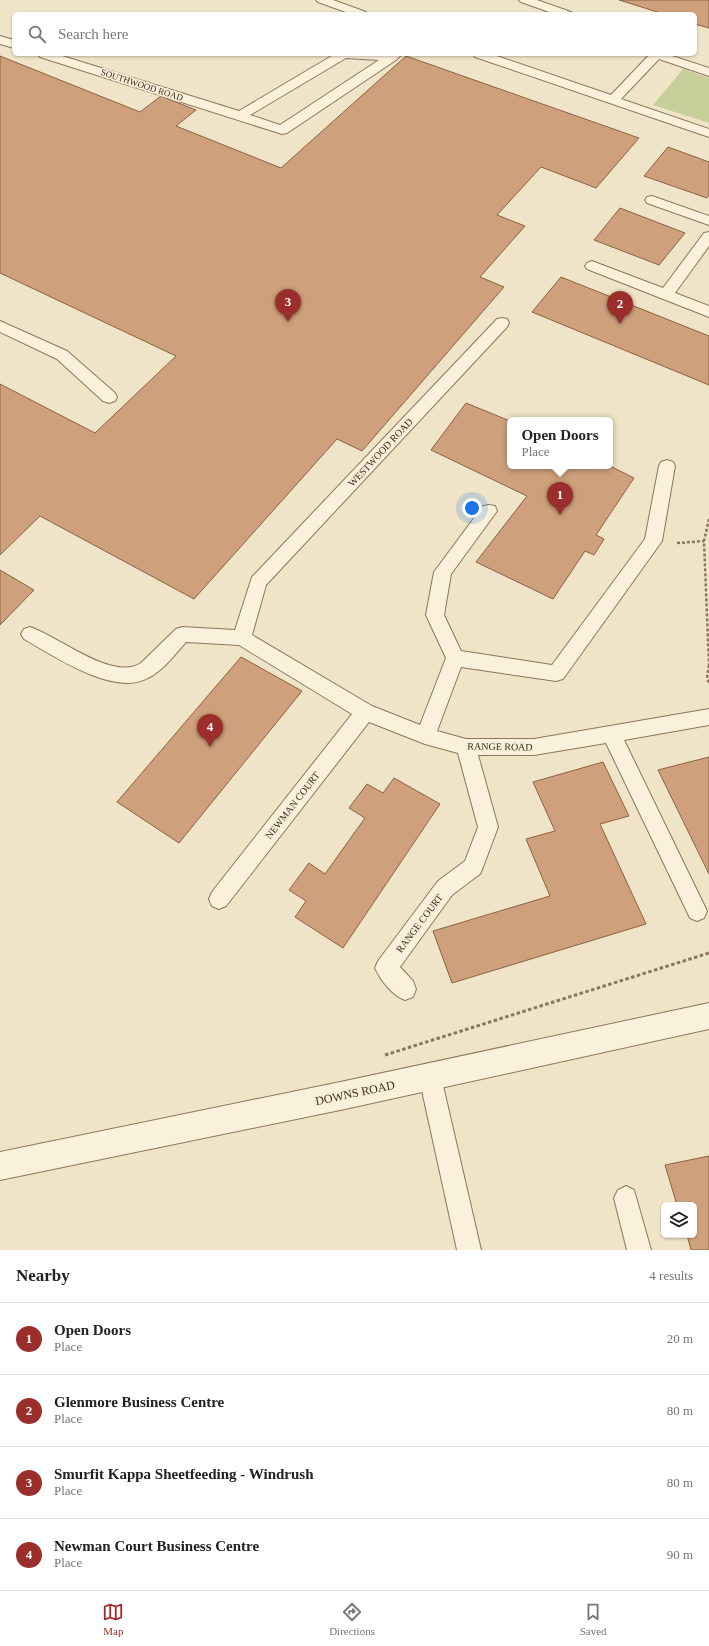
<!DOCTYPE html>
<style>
:root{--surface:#fff;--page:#f6f6f6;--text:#222;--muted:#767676;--line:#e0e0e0;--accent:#9b2d2b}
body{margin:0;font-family:"Times New Roman",serif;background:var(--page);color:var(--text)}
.controls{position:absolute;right:12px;bottom:12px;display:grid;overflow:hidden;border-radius:6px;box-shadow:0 1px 3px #0004}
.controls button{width:36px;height:36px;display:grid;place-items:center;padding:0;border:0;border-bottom:1px solid var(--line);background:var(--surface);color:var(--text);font:20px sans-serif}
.you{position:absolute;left:472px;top:508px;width:14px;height:14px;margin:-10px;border:3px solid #fff;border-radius:50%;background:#1a73e8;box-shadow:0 0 0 6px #1a73e833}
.badge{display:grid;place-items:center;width:26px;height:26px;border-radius:50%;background:var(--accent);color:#fff;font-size:13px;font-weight:700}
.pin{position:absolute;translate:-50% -33px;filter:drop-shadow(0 1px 2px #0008)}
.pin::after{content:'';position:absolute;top:21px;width:14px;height:12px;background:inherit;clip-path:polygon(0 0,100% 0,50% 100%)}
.popup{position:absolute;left:507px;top:417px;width:106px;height:52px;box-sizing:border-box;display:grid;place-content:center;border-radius:6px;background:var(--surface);filter:drop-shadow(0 1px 3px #0005);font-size:13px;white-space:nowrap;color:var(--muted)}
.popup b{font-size:15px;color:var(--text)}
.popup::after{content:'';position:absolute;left:50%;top:100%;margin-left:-8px;border:8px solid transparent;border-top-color:var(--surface)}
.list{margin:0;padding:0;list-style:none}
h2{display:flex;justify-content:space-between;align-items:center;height:52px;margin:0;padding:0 16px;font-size:17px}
h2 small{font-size:13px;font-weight:400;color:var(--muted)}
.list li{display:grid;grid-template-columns:26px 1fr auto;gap:12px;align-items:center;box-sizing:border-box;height:72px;padding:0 16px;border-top:1px solid var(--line)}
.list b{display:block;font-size:15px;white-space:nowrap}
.list p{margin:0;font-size:13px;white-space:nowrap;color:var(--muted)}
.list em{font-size:13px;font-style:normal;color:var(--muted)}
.icon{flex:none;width:22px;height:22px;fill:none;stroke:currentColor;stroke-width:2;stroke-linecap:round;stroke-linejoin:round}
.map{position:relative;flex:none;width:709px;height:1250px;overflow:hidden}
.search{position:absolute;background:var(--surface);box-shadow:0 1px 3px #0004;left:12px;right:12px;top:12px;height:44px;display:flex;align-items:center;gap:10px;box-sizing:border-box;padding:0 14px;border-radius:6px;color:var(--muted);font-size:15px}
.sheet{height:340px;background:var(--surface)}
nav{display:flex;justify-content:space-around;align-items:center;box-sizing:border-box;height:56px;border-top:1px solid var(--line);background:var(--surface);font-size:11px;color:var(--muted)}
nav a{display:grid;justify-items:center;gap:2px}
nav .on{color:var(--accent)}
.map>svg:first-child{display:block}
</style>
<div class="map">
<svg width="709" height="1250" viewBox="0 0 709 1250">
<rect width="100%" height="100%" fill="#efe4c7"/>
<!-- green -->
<path fill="#c6ce9a" d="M683,69L709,78V123L653,105Z"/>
<!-- building -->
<path fill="#cea17c" stroke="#8b6141" d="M619,0H709V28L695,24V14H664Z
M0,56L140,112L161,96L196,110L176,126L281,168L406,56L639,138L596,188L541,167L497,215L525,226L480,277L504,287L362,451L337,439L194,599L40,516L0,555V384L95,433L176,356L0,273Z
M668,147L709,162V195L707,198L644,176Z
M620,208L685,233L659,265L594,240Z
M561,277L709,336V385L532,312Z
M466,403L510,421V466H610L634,478L596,535L604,539L594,555L585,551L553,599L476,562L527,496L431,450Z
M0,570L34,590L0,625Z
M241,657L302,691L179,843L117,802Z
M709,757V874L658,770Z
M603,762L629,816L600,824L646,924L452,983L433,931L550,896L526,839L555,831L533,782Z
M394,778L440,804L343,948L295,917L306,901L289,890L309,863L325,874L365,818L349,808L367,784L383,793Z
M709,1156V1250H691L687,1235H694V1205H677L665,1165Z"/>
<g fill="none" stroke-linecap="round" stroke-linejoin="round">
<!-- service casing -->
<g stroke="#8b765c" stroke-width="2">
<path id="service" d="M316,0H333L366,12L368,14H351L318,2Z
M519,0H537L571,12L573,14H555L521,2Z
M0,36L14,40V48L0,44Z
M38,54H56L239,111L335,54H402L396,60L287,133L282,134L40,57ZM346,58L379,60L280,125L250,115Z
M473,54H491L611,95L650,54H666L709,68V76L659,59L621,99L709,129V137L475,57Z
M652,196L709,216V225L647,203L645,200L647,197Z
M709,232V246L675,293L709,306V317L587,269L585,266L587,263L592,261L597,263L663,288L704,233Z
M502,318L507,319L509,323L507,327L266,585L252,635L372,706L420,725L446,658L426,615L434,572L483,506L489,505L495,506L497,511L451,574L444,615L461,651L552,665L645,539L659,466L661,462L667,460L673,462L675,466L662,541L563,679L556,681L461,667L437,731L466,739H534L709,709V725L624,740L707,911L704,918L697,921L690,918L606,743L534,755H478L498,827L483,867L480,874L452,895L400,967L413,981L416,989L413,997L405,1000C392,995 381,981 375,968L378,961L438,881L465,861L478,827L458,753L425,744L369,722L226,906L219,909L212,906L209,899L212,892L352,714L239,645L186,642C175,654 164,670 148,678C114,697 54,656 24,639L21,634L24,629L30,627C58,636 113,682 141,663L176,629L182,627L235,630L252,577L497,319Z
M0,321L67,351L115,393L117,397L115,401L109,403L103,401L57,359L0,332Z
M430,1066L438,1069L441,1077L481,1250H457L419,1077L422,1069Z
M626,1186L634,1190L651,1250H627L614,1198L618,1190Z"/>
</g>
<!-- tertiary casing -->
<g stroke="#8b765c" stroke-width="2">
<path id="tertiary" d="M709,1003V1029L345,1109L0,1180V1152L345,1081Z"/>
</g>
<!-- path-far1 -->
<path stroke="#8b765c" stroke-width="2.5" stroke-dasharray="3 2" stroke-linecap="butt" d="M709,519L704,541L709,665
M677,543L704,541
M709,665L707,678L709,683"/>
<!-- path -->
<path stroke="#8b765c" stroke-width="3" stroke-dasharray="3.5 2.5" stroke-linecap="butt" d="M385,1055L709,953"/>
<!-- service -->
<use href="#service" fill="#f9f1da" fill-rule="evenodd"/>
<!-- tertiary -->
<use href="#tertiary" fill="#f9f1da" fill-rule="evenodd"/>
</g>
<g text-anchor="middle" stroke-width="3.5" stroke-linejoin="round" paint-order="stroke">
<!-- far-street labels -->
<g font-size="9" fill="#3b2e20" stroke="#f6eed7">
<text transform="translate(142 85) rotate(18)" y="3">SOUTHWOOD ROAD</text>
</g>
<!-- street labels -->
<g font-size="10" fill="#3b2e20" stroke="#f6eed7">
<text transform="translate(380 452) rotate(-47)" y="4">WESTWOOD ROAD</text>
<text transform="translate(500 746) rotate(1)" y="4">RANGE ROAD</text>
<text transform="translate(292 805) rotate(-52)" y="4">NEWMAN COURT</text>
<text transform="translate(419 923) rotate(-53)" y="4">RANGE COURT</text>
</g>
<!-- near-street labels -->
<g font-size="12" fill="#3b2e20" stroke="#f6eed7">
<text transform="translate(355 1093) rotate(-12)" y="4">DOWNS ROAD</text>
</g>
</g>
</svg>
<div class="controls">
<button><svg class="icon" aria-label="layers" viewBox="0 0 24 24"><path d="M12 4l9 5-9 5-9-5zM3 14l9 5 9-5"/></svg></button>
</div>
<div class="you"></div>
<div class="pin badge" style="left:560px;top:515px">1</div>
<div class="popup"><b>Open Doors</b>Place</div>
<div class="pin badge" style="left:620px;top:324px">2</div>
<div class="pin badge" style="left:288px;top:322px">3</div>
<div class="pin badge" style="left:210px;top:747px">4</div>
<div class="search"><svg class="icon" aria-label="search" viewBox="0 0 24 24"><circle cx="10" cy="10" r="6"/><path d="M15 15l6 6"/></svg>Search here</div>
</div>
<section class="sheet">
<h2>Nearby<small>4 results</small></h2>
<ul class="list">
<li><span class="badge">1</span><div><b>Open Doors</b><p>Place</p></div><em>20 m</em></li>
<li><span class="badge">2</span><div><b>Glenmore Business Centre</b><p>Place</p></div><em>80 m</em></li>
<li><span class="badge">3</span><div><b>Smurfit Kappa Sheetfeeding - Windrush</b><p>Place</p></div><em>80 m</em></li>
<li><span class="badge">4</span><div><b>Newman Court Business Centre</b><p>Place</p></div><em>90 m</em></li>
</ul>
</section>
<nav>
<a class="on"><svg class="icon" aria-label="map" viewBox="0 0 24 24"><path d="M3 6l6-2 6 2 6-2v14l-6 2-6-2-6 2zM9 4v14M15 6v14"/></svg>Map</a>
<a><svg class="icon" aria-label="directions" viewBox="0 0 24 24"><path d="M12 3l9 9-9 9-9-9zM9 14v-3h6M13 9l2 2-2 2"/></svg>Directions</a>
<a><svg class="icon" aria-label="saved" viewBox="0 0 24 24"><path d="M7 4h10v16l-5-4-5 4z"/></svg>Saved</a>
</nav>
